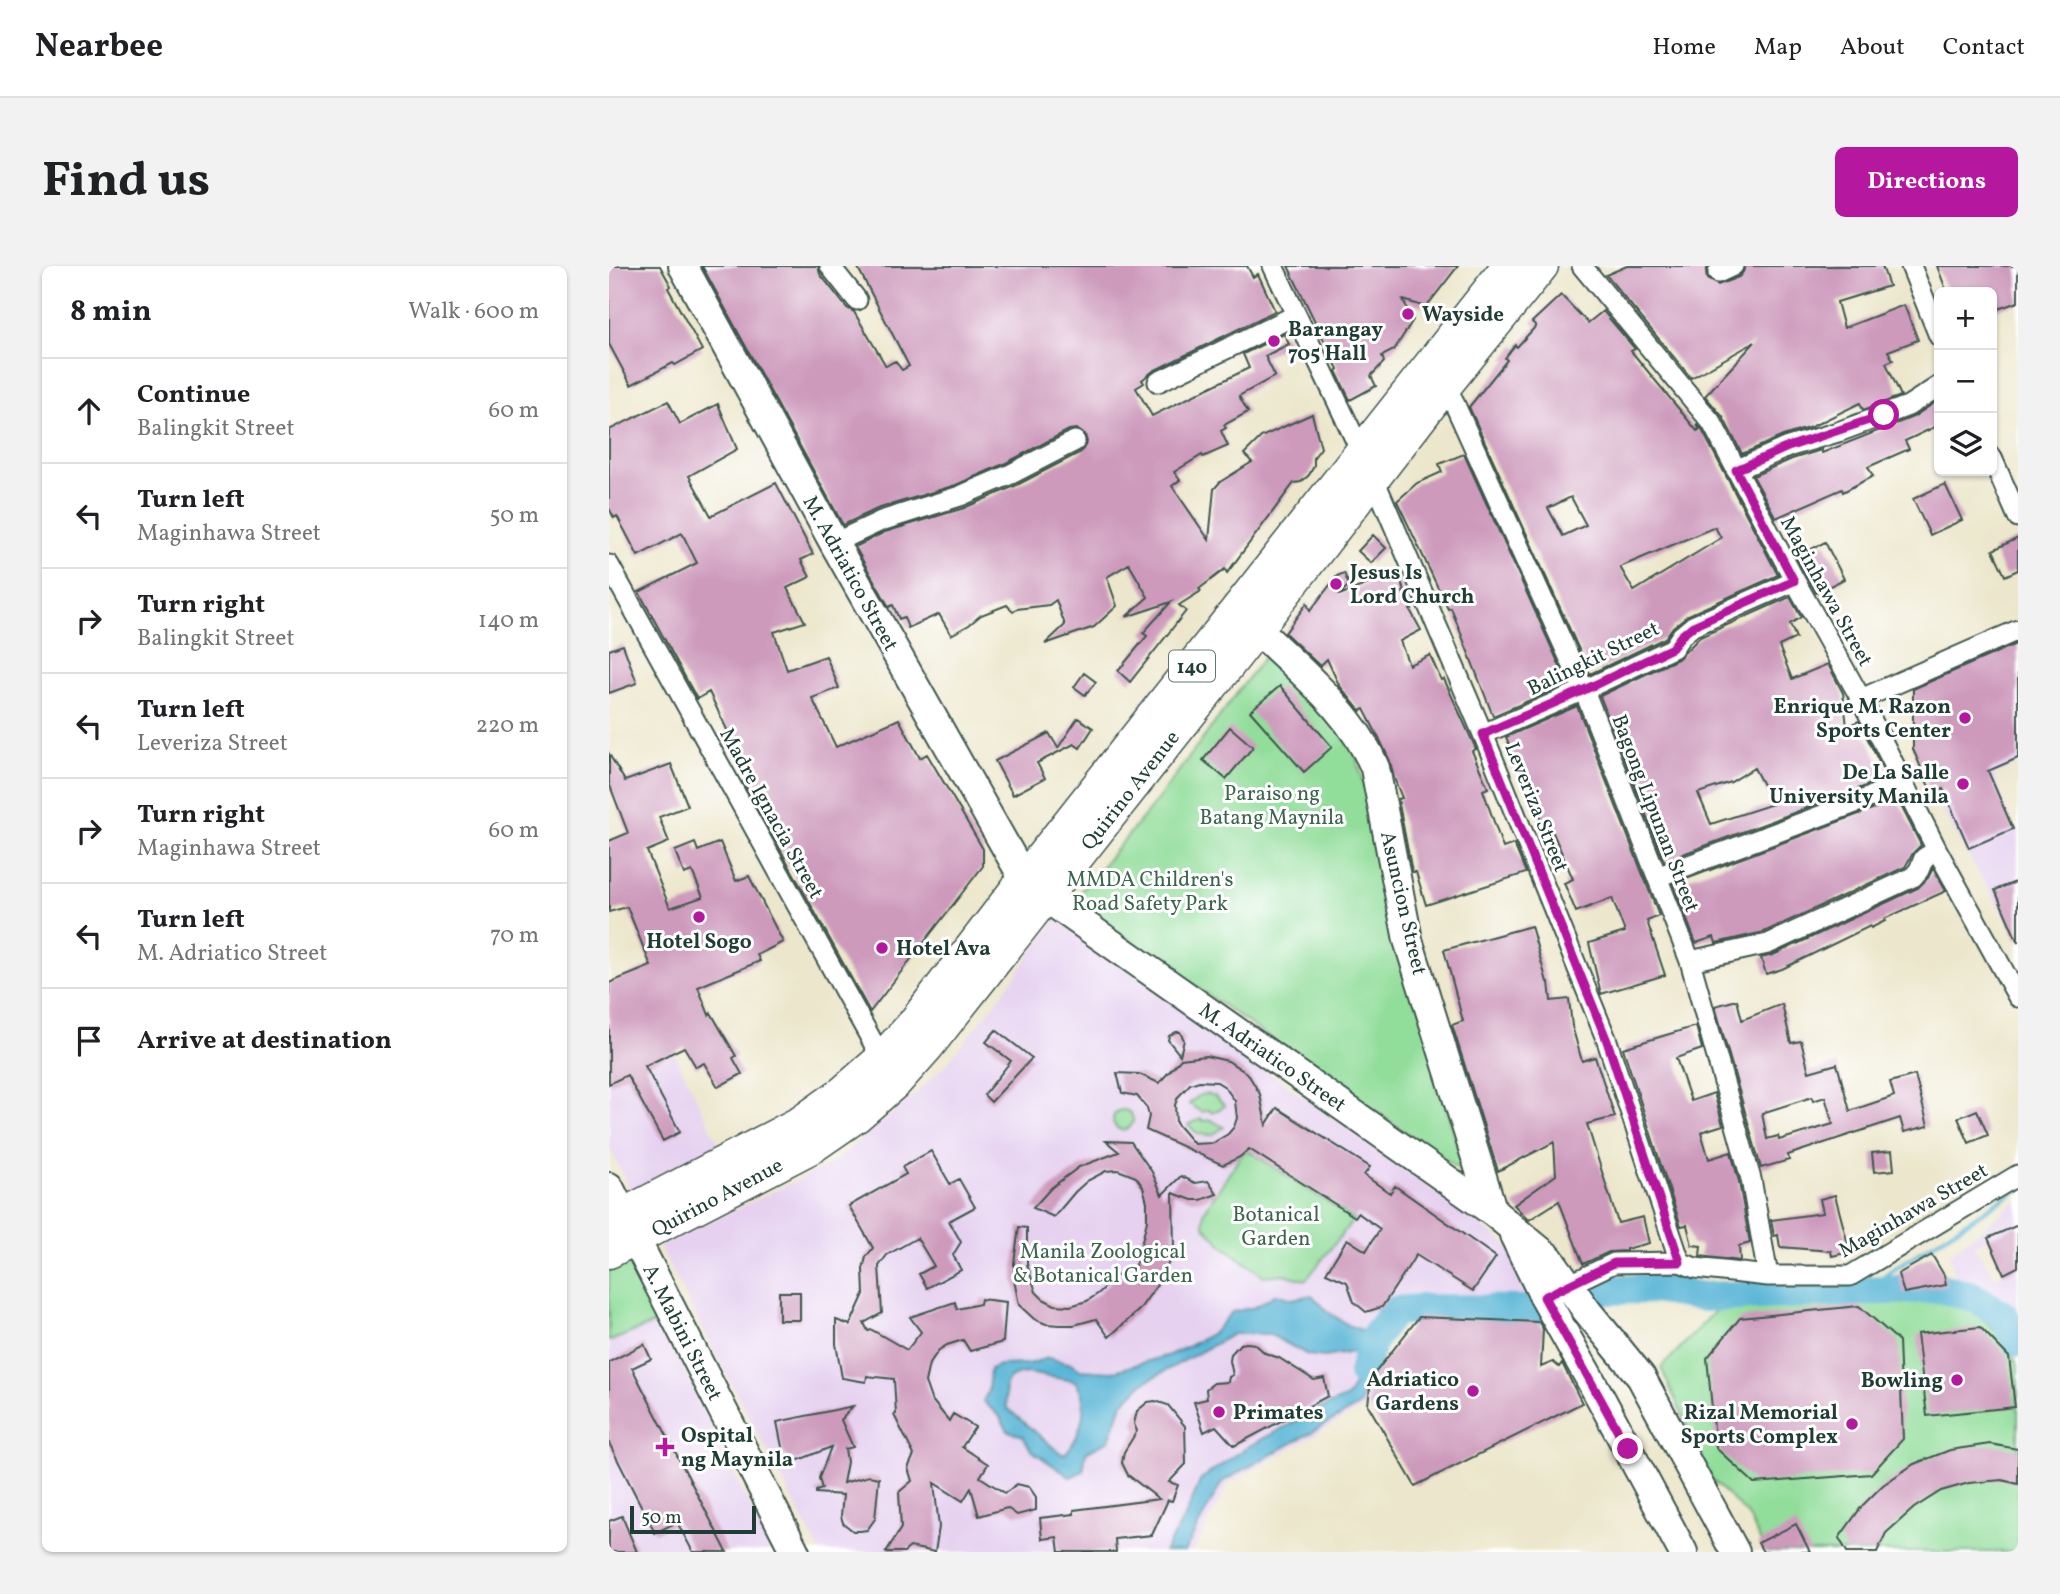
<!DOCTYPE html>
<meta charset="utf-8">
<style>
:root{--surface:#fff;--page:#f2f2f2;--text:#202124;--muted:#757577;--line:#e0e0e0;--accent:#b5179e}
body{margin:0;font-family:Vollkorn,serif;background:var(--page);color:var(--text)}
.controls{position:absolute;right:21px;top:21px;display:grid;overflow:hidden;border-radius:10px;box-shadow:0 2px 5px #0004}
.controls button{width:63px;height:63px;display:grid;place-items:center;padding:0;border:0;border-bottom:2px solid var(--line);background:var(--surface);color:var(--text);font:35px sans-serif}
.scale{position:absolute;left:21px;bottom:18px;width:126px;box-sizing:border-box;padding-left:7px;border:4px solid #1f3d34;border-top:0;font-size:19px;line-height:24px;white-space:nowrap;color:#1f3d34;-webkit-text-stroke:5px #fff;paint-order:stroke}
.stop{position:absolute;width:21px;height:21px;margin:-16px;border:5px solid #b5179e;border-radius:50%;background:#fff}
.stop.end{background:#b5179e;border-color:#fff;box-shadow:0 2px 7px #0008}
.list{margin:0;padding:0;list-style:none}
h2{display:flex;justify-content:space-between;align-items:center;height:91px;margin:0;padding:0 28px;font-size:30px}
h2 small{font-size:23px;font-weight:400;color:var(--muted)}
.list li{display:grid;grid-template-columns:46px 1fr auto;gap:21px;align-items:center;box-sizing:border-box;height:105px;padding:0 28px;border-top:2px solid var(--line)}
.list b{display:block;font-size:26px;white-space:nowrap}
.list p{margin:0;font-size:23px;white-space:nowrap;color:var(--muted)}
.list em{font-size:23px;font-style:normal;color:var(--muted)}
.icon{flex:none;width:38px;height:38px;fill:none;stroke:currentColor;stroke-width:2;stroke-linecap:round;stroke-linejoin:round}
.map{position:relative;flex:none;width:1409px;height:1286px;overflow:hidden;border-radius:10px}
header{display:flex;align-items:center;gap:42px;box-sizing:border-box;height:98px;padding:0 35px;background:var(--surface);border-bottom:2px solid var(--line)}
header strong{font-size:33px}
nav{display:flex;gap:38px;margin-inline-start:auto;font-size:24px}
.intro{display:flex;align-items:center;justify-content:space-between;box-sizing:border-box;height:168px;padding:0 42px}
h1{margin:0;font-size:49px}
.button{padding:18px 32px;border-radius:10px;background:var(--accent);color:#fff;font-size:24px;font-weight:700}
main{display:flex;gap:42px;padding:0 42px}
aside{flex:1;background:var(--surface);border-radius:10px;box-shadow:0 2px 5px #0004}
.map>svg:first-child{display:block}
</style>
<header>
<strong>Nearbee</strong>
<nav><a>Home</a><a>Map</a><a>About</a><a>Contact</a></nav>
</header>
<div class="intro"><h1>Find us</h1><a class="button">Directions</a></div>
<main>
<aside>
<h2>8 min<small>Walk · 600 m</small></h2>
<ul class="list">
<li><svg class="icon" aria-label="ahead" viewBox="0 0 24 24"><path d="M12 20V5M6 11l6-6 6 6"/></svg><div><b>Continue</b><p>Balingkit Street</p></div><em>60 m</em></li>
<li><svg class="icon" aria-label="left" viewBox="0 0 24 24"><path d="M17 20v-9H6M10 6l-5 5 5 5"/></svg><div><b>Turn left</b><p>Maginhawa Street</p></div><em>50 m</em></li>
<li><svg class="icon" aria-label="right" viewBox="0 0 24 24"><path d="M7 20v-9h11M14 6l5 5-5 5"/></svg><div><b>Turn right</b><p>Balingkit Street</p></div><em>140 m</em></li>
<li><svg class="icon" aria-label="left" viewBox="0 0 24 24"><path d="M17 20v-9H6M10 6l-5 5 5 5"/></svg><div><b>Turn left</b><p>Leveriza Street</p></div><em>220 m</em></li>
<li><svg class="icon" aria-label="right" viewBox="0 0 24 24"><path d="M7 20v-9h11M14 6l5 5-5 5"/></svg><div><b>Turn right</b><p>Maginhawa Street</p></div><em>60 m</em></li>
<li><svg class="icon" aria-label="left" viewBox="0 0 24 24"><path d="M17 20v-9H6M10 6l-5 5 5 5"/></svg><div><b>Turn left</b><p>M. Adriatico Street</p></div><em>70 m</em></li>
<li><svg class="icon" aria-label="arrive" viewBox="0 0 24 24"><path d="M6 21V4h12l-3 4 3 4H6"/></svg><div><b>Arrive at destination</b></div></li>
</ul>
</aside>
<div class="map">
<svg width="1409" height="1286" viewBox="0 0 1409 1286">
<rect width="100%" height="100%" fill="#fff"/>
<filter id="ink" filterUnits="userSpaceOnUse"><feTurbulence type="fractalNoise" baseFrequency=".0143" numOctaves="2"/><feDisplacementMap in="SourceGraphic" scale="14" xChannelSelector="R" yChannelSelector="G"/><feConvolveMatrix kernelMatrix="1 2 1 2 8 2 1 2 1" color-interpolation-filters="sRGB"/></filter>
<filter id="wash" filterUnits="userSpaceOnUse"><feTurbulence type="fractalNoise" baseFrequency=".00686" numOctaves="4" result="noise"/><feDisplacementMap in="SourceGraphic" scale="28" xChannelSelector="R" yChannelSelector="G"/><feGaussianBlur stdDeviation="1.57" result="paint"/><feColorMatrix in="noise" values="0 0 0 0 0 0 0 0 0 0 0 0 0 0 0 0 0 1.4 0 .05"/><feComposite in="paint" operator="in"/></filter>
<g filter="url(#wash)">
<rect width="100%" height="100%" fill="#ece7cc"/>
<!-- built -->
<path fill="#e6d2f0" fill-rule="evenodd" d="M1409,373V498L1385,509L1404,562L1409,561V662L1404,664L1323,528L1304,483V421Z
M448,652L900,980L928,1036L836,1032L782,1040L757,1066L750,1084L764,1091L759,1139L620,1217L584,1286H211L50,980L222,898L300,834L339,796L385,739Z
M52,760L111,880L25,932L0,880V790Z
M1409,934V1058L1405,1051L1346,1020L1341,988ZM1378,972L1395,1007L1386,1011L1364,979Z
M51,1055L163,1286H0V1074L3,1075Z"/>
<!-- green -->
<path fill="#91dd9a" stroke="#588d67" stroke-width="2" d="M655,391L744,478L855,907L464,635L542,542Z
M598,828L606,830L616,840L603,847L600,844L593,846L580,838L591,829Z
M504 854a10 10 0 1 1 20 0a10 10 0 1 1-20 0Z
M592,853L595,855L602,854L615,861L603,869L589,868L579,859Z
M638,884L745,953L697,1014L674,1008L655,1010L614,980L595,960V946L631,891Z
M22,995L51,1055L2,1075L0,1074V1005Z
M1326,1034L1366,1045L1390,1069L1409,1099V1286H1157L1139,1249L1103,1214L1052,1102L1109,1042Z"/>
<!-- water -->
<path fill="#58b5d6" stroke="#3c7985" stroke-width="2" fill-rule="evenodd" d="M667,1028L683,1033L703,1029L719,1046L741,1060L774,1071L764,1091L751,1139L613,1216L575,1286H555L577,1249L592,1213L640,1180L712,1142L739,1131L747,1114L750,1085L716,1091L699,1089L660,1068H624L534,1117L513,1138L500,1174L477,1186L474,1205L461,1211L422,1184L414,1170L399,1165L391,1151L374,1135L379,1126L381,1103L391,1099L419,1098L439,1092L463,1098L471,1104L502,1106L560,1089L580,1080L604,1067L623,1046L646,1041ZM417,1107L466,1115C483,1136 472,1170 456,1188L451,1187L398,1142C395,1120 393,1110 417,1107Z"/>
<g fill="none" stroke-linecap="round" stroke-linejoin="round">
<!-- stream -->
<path stroke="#58b5d6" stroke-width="5" d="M1257,1025L1282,1005L1409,923"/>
<!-- river -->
<path stroke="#58b5d6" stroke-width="30" d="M754,1107C761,1077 765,1069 786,1045L811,1043L924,1044L970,1036L995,1024L1044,1023L1095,1031L1331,1022L1366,1032L1394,1049L1409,1076"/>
</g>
<g id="blocks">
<!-- building -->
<path fill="#cd9abc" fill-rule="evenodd" d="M0,0H51L62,20L59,22L93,84L66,99L64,97L22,119L0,78Z
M93,0H209L211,8L238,42L245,46L277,100L286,95L293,104L300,100L248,0H638L644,11L649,8L666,45L544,105L533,114L535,117L527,122L543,150L640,102L634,88L675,68L680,78L656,90L666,110L630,130L639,146L615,159L617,162L612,165L619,180L594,191L593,189L565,206L571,214L563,220L600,274L605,223L611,216L643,196L635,188L652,171L703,148L712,182L705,191V200L700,209L692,216L685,217L618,307L616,303L590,323L592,325L570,339L577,345L521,416L509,405L538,370L534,367L562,336L517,351L539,331L520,298L498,311L508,340L485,361L436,378L456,359L447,334L440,339L408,343L404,346L398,339L372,349L360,359L342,369L330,348L299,362L295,351L290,353L284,339L280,341L246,281L276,266L355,242L408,219L472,186L478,176L476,169L467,163L460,164L397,197L347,219L268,243L234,259Z
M679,0H849L817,41L794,34L804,54L785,84L773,90L775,96L762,110L767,120L741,134L727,105L729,103Z
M1018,0H1099L1097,7L1098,13L1109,19L1130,11L1134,6L1136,0H1273L1280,20L1228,36L1235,62L1295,39L1309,74L1279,85L1284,94L1277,97L1292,130L1254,144L1251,137L1202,161L1174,170L1133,188L1114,151L1096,130L1146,76L1082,112L997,9Z
M1328,0H1409V36L1383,45V26H1338Z
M952,29L979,57L994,45L1026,83L1022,85L1088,165L1090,164L1088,158L1093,164L1169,309L1079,349L1064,361L1056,372L981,408L860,141L898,94L896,92L906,79L908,81L927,60L923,56ZM962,231L977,259L954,270L939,242ZM1106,261L1112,272L1025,325L1011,301Z
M1330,134V159L1296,175L1300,183L1259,201L1264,210L1234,226L1233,223L1167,252L1144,210L1183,193L1212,184L1213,187L1304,151Z
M59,135L71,158L109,138L128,183L80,210L102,250L167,217L204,288L192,294L201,311L178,322L196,356L165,366L178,404L217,390L230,422L203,432L227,481L290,453L311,492L318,488L374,583V600L261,746L134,516L141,512L100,426L88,433L30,326L88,297L73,267L29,290L8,250L5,252L0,242V164Z
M855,188L959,418L884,450L842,342L839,343L788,235L808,217L833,206L830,198Z
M1336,218L1353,254L1321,269L1304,233Z
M764,269L777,282L762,297L749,285Z
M1409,272V304L1396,310L1384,284Z
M1216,276L1235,313L1207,327L1187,291Z
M735,307L740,319L730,329L788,307L796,325L794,326L803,343L801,344L812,364L791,375L800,399L821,389L832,414L835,413L867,483L863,485L879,522L874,524L894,582L905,578L917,607L817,639L807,606H803L789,533L793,532L785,512L781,495L771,474L755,443L751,445L730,419L718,393L711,400L676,367L698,337L701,345L728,310Z
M1181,331L1192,351L1181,358L1187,372L1170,380L1183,413L1219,398L1234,427L1238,460L1250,455L1276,508L1257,520L1055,595L991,430L1069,393L1091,371ZM1145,502L1164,538L1102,558L1089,527L1122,516Z
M1409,377V492L1379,505L1404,563L1360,582L1334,523L1323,528L1304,483V423Z
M14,379L28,417L0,427V384Z
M475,407L487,416L476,429L465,421Z
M671,420L723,481L695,506L641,445Z
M968,440L1050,650L1038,655L1056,709L992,728L980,677L1016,666L1003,632L967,646L955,617L964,613L938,553L933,556L897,471Z
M469,452L484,462L471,482L465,478L428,497L436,512L404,529L386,495L440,467L449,482Z
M621,461L644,481L617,513L594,494Z
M0,488L16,515L62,498L79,540L50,551L60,576L38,585L61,642L94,631L83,605L75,608L66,585L86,577L89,585L111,576L127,615L140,610L174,676L148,689L151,695L89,721L100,749L102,747L127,790L124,792L133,808L109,821L95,797L87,801L75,781L36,800L71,866L54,875L18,809L0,818V717L42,700L18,641L0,646V575L19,567L0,517Z
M1287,530L1312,579L1304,587L1296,601L1155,666L1107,677L1105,671L1087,677L1064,618L1266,542Z
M1324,602L1337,625L1275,653L1276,655L1262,662L1261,660L1173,703L1157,708L1152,692L1164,689L1309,622L1319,612Z
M1409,615V677L1386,624Z
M922,660L938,716H940L942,735L960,733L963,760L973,795L986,791L1006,851L978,858L1009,957L1034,951L1040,977L1017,983V985L1000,986L974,998L950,935L920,954L905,939L947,909L945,876L889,905L843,759L854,755L835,684Z
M1128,734L1133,754L1173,738L1182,777L1192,775L1200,806L1228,798L1241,845L1285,830L1281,816L1306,809L1319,860L1295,866L1291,852L1179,889L1180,894L1152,902L1106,740ZM1203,831L1204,835L1216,831L1224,858L1170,874L1169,870L1158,873L1153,847Z
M1087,760L1093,783L1067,792L1082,835L1105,827L1114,859L1092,866L1100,893L1122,886L1130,916L1141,977L1130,980L1131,995L1091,990L1092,980L1083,979L1078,959L1072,960L1014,782Z
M387,764L423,792L382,836L375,829L402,795L377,776Z
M567,766H571L575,774L571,789L559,774L560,770Z
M597,790L619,795L639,808L651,828L657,859L668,842L761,901L755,909L781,927L786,920L887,991L864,1025L807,989L773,1041L757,1046L745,1036L738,1016L717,1007L738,973L757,985L771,963L749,947L746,951L640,883L631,891L614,899L537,864L540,850L538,842L528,830L513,827L508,807L530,808L550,817L572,793ZM590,815L608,816L616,821L626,835L628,852L625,861L619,868L604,877L585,878L567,857L566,839L569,831L581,818Z
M1368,844L1379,869L1360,877L1349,852Z
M497,875L522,876L543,906L553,929L572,910L586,917L599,915L608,928L592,934H583L564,927L565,984L553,1012L530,1044L500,1071L487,1053L465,1059H451L437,1058L425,1053L410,1039L405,1014V997L410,961L418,962V998L427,1026L434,1033L446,1039L461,1040L478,1035L490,1027L508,1009L518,1014L528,996L538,955V936L534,921L527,911L509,904L497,905L478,915L466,926L445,951L424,942L442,922L470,901L510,886Z
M322,885L341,918L350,913L366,941L340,955L352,976L344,989L352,1004L318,1022L310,1008L325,1000L308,972L278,989L270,1000L273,1047L255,1057L259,1065L263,1064L298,1084L312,1066L301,1051L346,1036L348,1043L371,1038L372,1033L397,1036L394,1076L361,1085L354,1074L338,1079L330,1084L320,1098L316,1116L322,1133L340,1155L344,1148L366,1161L353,1181L379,1198L371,1211L396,1227L408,1218L420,1221L427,1231V1244L408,1249L398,1242L370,1250L362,1222L354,1235L325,1217L330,1261L326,1286L301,1281L295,1286H277L292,1262L290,1226L303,1215L299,1202L305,1189L285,1149L287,1148L285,1113L258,1110L257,1116L233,1112L227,1078V1054L241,1059L255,1028L254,1003L257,991L264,982L240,940L297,908L293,901Z
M1283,885L1285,904L1265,906L1263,887Z
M1226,929L1241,986L1223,990L1222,985L1171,981L1169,969L1165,970L1162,954L1214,947L1211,933Z
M1409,959V1001L1395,1008L1379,972Z
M1323,989L1335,1009L1337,1019L1295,1027L1289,1008Z
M170,1026H191V1054H170Z
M1250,1040L1290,1075L1294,1173L1262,1208L1145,1217L1107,1182L1098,1092L1131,1052Z
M810,1051L930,1056L934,1063L932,1101L944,1096L950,1101L953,1097L973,1137L806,1220L759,1139L762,1112Z
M1371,1061L1400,1091L1406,1141L1318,1150L1308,1068Z
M638,1077L646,1078L656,1087L670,1092L705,1114L715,1112L719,1130L625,1180L607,1160L595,1166L585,1136L598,1133L597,1123L605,1117L619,1116L620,1111L624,1109L621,1095L622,1088L631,1078Z
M35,1078L42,1093L23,1102L118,1286H84L68,1256L46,1267L0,1177V1096Z
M546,1135L559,1139L576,1160L577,1198L560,1216L569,1219L563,1235L559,1234L543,1269L506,1273L507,1286H450L448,1271L433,1273L431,1252L465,1248V1244L550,1233L519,1209L513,1197L515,1186L528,1165L525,1158L528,1145L539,1136Z
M244,1140L232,1154L244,1181L236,1183L238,1196L234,1217L260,1210L270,1212L266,1253L258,1264L251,1265H244L234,1257L232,1250L234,1229L207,1227V1225L213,1223L210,1212L222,1181L190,1194L179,1192L174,1186L168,1156Z
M1381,1178L1409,1183V1218L1393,1214L1360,1217L1332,1225L1305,1242L1277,1267L1268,1286H1238L1230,1272L1253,1240L1274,1219L1305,1198L1341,1184Z
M13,1250L28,1286H0V1255Z
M1187,1258L1201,1286H1154L1149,1277Z"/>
</g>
</g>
<g filter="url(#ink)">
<use href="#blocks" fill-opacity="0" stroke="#3e564b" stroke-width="2"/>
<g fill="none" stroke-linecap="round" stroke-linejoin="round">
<!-- street casing -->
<g stroke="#3e564b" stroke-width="23">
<path id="street" d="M221,0L248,34
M664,0L765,213L874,468L998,775L1071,996
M973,0L1103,157L1186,315L1252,433L1328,584L1409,731
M1302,0L1330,70
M1109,7L1124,0
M549,116L687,49
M837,119L975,424L1081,695L1142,913L1159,1010
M1383,192L1409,251
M1127,204L1179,181L1229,166L1299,140L1330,120
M225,277L272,255L351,230L402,208L466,175
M0,299L277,800
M1252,433L1409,364
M874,468L975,424L1064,382L1072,370L1084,360L1186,315
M1048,611L1262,531L1292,513
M1081,695L1159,678L1304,611L1310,604L1315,592L1328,584
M949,1024L1005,997L1071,996L1086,1002L1159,1010H1241L1409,909"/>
</g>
<!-- secondary casing -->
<g stroke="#3e564b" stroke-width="32">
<path id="secondary" d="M74,0L225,277L415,613L436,631L884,946L940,992L978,1045L1032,1111L1126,1286
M648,363C691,405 743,446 766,502L799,674L884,946
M0,921L186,1286
M905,969L935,1031L991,1131L1074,1286"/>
</g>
<!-- primary casing -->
<g stroke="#3e564b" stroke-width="35">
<path id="primary" d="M0,956L192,856L234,826L273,792L304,758L415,613L899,0
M0,986L203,881L248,850L287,816L319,780L648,363L837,119L933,0"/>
</g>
<!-- street -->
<use href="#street" stroke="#fff" stroke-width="19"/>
<!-- secondary -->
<use href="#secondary" stroke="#fff" stroke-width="28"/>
<!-- primary -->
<use href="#primary" stroke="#fff" stroke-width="32"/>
</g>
</g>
<g fill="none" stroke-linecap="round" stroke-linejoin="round" filter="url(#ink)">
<!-- route -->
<path stroke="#b5179e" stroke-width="9" d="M1019,1183L935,1031L1005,997L1071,996L998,775L874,468L975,424L1063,382L1072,370L1084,360L1185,315L1127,204L1179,181L1275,149"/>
</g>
<!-- markers -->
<g fill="#b5179e" stroke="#fff" stroke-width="2.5">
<circle cx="799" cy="48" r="7"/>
<circle cx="665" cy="75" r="7"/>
<circle cx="727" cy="318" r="7"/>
<circle cx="1356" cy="452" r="7"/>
<circle cx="1354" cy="518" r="7"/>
<circle cx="90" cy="651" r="7"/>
<circle cx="273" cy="682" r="7"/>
<circle cx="1348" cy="1114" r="7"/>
<circle cx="864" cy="1125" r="7"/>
<circle cx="610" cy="1146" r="7"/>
<circle cx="1243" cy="1158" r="7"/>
<path d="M52.5 1170.5h7v7h7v7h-7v7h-7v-7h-7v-7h7z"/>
</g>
<g text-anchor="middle" stroke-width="6" stroke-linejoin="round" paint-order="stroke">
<!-- shield labels -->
<rect fill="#fff" stroke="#627771" stroke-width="2" x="560" y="384.5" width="46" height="31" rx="5"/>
<g font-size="19" font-weight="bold" fill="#1f3d34">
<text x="583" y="407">140</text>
</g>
<!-- poi labels -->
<g font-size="21" font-weight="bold" fill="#1f3d34" stroke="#fff" text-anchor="start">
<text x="813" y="55">Wayside</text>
<text x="679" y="70">Barangay<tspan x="679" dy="24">705 Hall</tspan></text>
<text x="741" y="313">Jesus Is<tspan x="741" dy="24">Lord Church</tspan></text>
<text x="1342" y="447" text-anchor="end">Enrique M. Razon<tspan x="1342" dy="24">Sports Center</tspan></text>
<text x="1340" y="513" text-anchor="end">De La Salle<tspan x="1340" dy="24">University Manila</tspan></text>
<text x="90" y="682" text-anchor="middle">Hotel Sogo</text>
<text x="287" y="689">Hotel Ava</text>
<text x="850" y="1120" text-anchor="end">Adriatico<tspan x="850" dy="24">Gardens</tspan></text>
<text x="1334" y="1121" text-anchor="end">Bowling</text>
<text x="624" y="1153">Primates</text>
<text x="1229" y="1153" text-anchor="end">Rizal Memorial<tspan x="1229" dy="24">Sports Complex</tspan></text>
<text x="72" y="1176">Ospital<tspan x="72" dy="24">ng Maynila</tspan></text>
</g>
<!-- street labels -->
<g font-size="21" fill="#1f3d34" stroke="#fff">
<text transform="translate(242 307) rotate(61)" y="7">M. Adriatico Street</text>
<text transform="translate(1218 325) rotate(61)" y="7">Maginhawa Street</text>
<text transform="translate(984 392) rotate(-26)" y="7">Balingkit Street</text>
<text transform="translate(521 524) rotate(-52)" y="7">Quirino Avenue</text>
<text transform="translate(928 541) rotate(68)" y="7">Leveriza Street</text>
<text transform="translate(163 547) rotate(61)" y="7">Madre Ignacia Street</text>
<text transform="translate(1047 547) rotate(69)" y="7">Bagong Lipunan Street</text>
<text transform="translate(795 637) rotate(77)" y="7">Asuncion Street</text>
<text transform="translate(664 791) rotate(35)" y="7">M. Adriatico Street</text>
<text transform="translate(108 931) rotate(-28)" y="7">Quirino Avenue</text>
<text transform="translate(1304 944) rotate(-30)" y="7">Maginhawa Street</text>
<text transform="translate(74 1066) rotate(63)" y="7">A. Mabini Street</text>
</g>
<!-- park labels -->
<g font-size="21" fill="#3c654e" stroke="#fff">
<text x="663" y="534">Paraiso ng<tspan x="663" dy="24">Batang Maynila</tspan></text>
<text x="541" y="620">MMDA Children's<tspan x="541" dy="24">Road Safety Park</tspan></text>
<text x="667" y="955">Botanical<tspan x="667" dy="24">Garden</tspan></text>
<text x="494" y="992">Manila Zoological<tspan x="494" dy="24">&amp; Botanical Garden</tspan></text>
</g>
</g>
</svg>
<div class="controls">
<button>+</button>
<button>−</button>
<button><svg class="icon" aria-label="layers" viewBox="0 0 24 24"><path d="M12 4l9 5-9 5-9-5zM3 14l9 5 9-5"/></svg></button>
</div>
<div class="scale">50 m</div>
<div class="stop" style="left:1275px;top:149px"></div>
<div class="stop end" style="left:1019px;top:1183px"></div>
</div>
</main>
